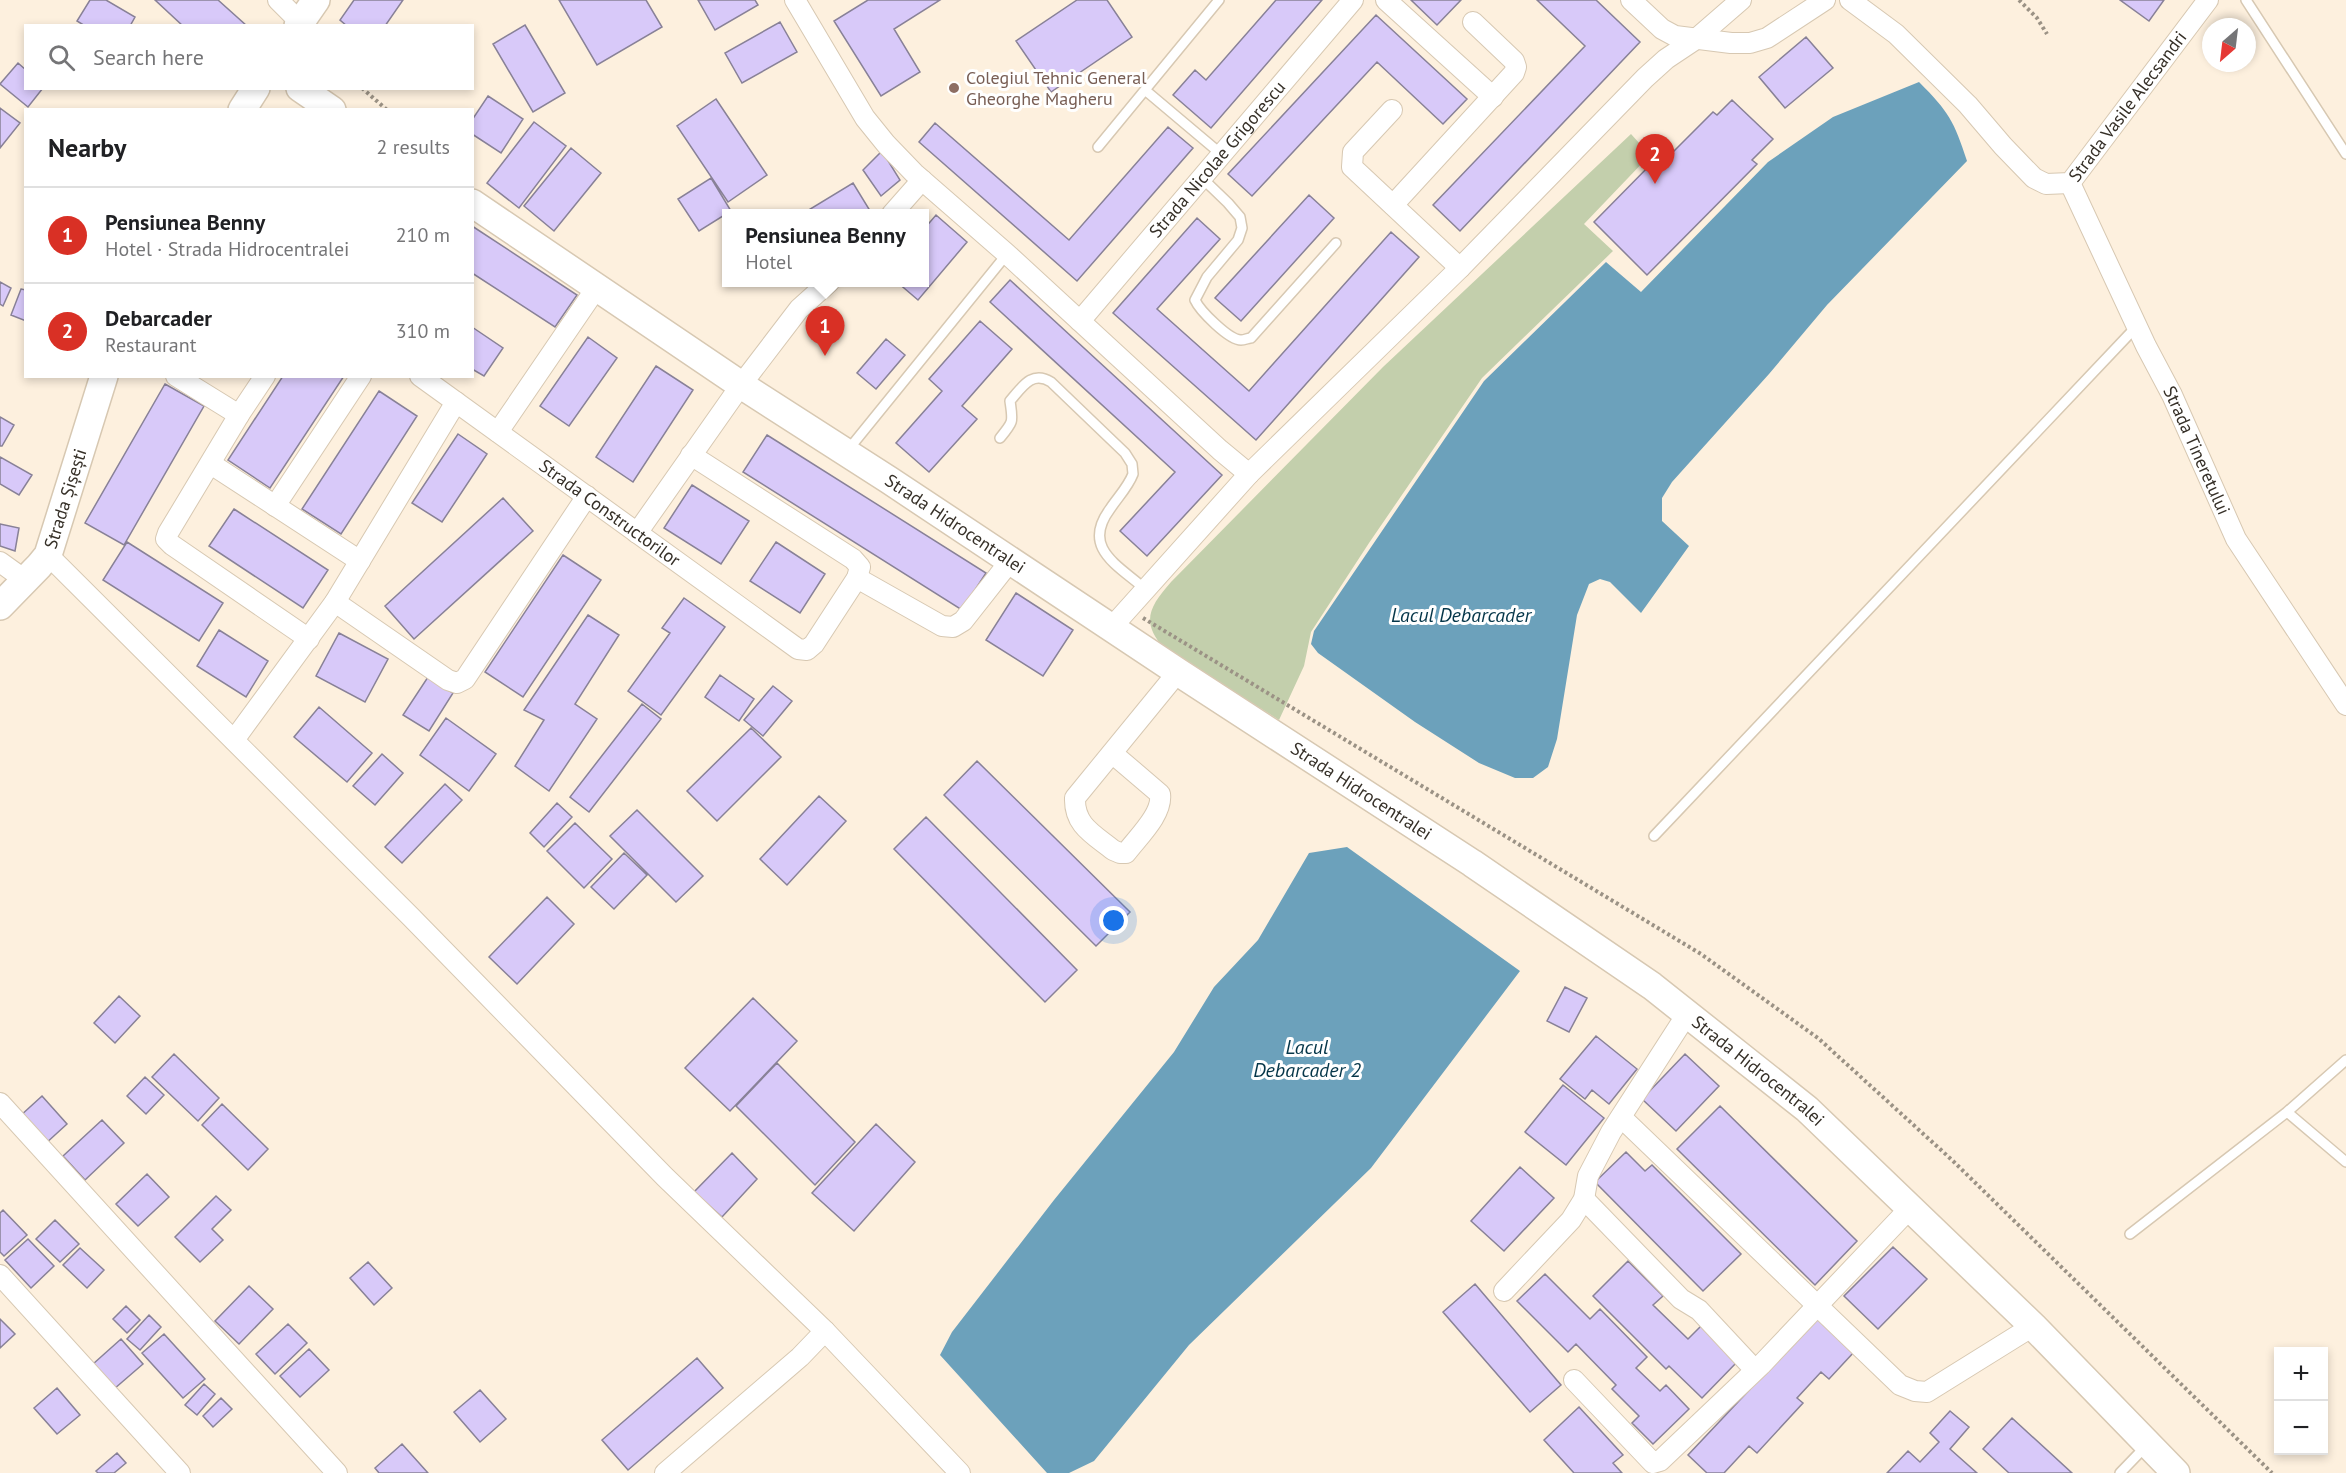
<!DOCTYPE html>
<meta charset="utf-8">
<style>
:root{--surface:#fff;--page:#f2f2f2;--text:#202124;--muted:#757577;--line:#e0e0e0;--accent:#d93025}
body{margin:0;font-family:"PT Sans",sans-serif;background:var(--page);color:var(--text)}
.controls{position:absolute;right:18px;bottom:18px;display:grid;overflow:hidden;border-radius:0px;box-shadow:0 3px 9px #0003}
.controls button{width:54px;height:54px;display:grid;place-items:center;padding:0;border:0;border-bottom:2px solid var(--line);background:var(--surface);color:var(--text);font:30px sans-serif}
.compass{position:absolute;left:2202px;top:18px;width:54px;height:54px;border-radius:50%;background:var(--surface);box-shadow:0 3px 9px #0003;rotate:208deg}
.you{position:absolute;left:1114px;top:921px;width:21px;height:21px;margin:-15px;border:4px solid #fff;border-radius:50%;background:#1a73e8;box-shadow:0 0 0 9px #1a73e833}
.badge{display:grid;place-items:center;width:39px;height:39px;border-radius:50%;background:var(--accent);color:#fff;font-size:20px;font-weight:700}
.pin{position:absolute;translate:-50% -50px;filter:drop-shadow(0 2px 3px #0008)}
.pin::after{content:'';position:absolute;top:32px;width:21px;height:18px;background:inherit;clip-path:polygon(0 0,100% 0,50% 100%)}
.popup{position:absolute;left:722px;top:209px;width:207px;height:78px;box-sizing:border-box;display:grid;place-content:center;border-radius:0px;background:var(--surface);filter:drop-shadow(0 2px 4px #0005);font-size:20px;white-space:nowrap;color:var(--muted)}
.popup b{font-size:22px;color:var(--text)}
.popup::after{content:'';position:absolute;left:50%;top:100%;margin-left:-12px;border:12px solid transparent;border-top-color:var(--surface)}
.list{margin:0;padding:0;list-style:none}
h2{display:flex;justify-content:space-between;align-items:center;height:78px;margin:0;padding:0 24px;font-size:26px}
h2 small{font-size:20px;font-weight:400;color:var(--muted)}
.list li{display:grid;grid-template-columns:39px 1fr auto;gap:18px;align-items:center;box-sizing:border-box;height:96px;padding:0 24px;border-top:2px solid var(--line)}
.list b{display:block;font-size:22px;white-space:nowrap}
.list p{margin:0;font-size:20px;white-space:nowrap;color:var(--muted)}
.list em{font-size:20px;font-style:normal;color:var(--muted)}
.icon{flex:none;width:33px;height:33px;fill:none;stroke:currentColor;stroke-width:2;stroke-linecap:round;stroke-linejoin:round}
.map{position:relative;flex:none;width:2346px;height:1473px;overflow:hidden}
.search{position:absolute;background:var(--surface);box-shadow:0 3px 9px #0003;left:24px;top:24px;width:450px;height:66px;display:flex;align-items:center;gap:15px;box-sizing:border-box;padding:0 21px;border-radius:0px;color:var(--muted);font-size:22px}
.panel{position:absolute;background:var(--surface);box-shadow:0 3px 9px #0003;left:24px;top:108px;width:450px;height:270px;border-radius:0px}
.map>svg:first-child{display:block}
</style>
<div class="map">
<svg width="2346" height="1473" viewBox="0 0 2346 1473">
<rect width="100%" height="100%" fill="#fdf0de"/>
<!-- green -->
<path fill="#c3cfac" d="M1631,134L1650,155L1584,224L1613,251L1482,378L1369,543L1311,632L1304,666L1279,720L1164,648C1140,622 1150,606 1171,582L1383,367Z"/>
<!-- water -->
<path fill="#6ca1bb" d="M1919,82C1949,112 1954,121 1967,161L1827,305L1769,374L1672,482L1662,498V521L1689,546L1641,613L1610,582L1600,579L1589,584L1577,615L1557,739L1548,767L1533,778H1515L1479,763L1415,722L1318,653L1311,644L1314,631L1484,381L1606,262L1641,292L1768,162L1833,117Z
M1347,847L1520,971L1371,1168L1189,1345L1094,1461L1069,1473H1047L940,1355L952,1332L1054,1200L1174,1052L1214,987L1258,940L1309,853Z"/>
<!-- building -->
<path fill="#d8c9f9" stroke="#888197" stroke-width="1.5" d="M90,0H106L135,17L130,26H85L77,21Z
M155,0H218L247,26H183Z
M354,0H403L385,26H347L340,20Z
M559,0H646L662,27L597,65Z
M698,0H755L758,5L715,30Z
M868,0H940L894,29L920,72L881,96L834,21Z
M1077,0H1107L1132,37L1051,92L1016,41Z
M1276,0H1322L1211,128L1173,95L1195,70L1206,80Z
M1411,0H1461L1437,25Z
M1537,0H1596L1640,42L1460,231L1433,205L1585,46Z
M2120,0H2164L2149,21Z
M1376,15L1467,99L1443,124L1377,62L1252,196L1228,174Z
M780,22L797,52L742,83L725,53Z
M525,25L565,93L533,112L493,44Z
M1806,37L1833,68L1785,108L1759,77Z
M18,63L26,70V88H43L28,107L0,84Z
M488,96L523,119L501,153L472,134V120Z
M716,99L767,175L728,202L677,126Z
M1732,100L1773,139L1752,160L1757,164L1647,275L1594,222L1655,160L1660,165L1713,112L1717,115Z
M0,108L20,123L0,148Z
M534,122L566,146L519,208L487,183Z
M935,123L1069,240L1168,127L1193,148L1077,281L919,142Z
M571,148L601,173L554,231L524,206Z
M882,151L900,180L881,196L863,170Z
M711,178L731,211L699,231L678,199Z
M853,183L872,214H802Z
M1309,195L1334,218L1241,321L1215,298Z
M936,215L967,242L918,300L897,282H924V229Z
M1197,218L1220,239L1157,309L1249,391L1391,232L1419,257L1256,440L1113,313Z
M472,226L577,295L555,327L472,273Z
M1010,280L1222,475L1147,556L1120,531L1175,472L990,302Z
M0,282L11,288L3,306L0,304Z
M21,289L26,290V321L11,315Z
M980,321L1012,349L962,406L977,419L929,472L896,443L942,391L929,379Z
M472,327L503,348L484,376L472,369Z
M588,337L617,358L569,426L540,406Z
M886,339L905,355L876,389L857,373Z
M656,366L693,390L633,482L596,457Z
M283,376H344L270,488L228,460Z
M165,384L204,406L124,545L85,523Z
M379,391L417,416L341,534L302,509Z
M0,417L14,425L2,446H0Z
M458,434L487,454L442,522L412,503Z
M767,435L986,573L962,610L743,472Z
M0,457L32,475L19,495L0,484Z
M692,485L749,521L721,564L664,528Z
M503,498L533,531L414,639L385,606Z
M234,509L328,570L303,608L209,546Z
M0,524L19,528L15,551L0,546Z
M127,542L223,603L199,641L103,580Z
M776,542L825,574L800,613L750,581Z
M563,555L601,580L523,697L485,672Z
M1016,593L1073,630L1043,676L986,640Z
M684,598L725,627L661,715L628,691L670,633L662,628Z
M588,615L619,635L575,704L597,719L549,791L515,766L544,720L524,710Z
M219,630L268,661L246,697L197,666Z
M339,633L388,659L365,702L316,676Z
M720,675L754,699L739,721L705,697Z
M428,677L453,693L429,731L403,715Z
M773,686L792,701L763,736L744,720Z
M642,704L661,719L589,812L570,797Z
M319,707L372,753L347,782L294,737Z
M446,718L496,754L469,791L420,755Z
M751,728L781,757L717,821L687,791Z
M382,754L403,773L375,805L353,786Z
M977,761L1130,912L1096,946L944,795Z
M445,784L462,800L402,863L385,847Z
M819,796L846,821L787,885L760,859Z
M557,803L572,817L544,847L530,833Z
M637,810L703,876L676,902L610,836Z
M926,817L1077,970L1045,1002L894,849Z
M575,823L612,859L584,888L547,851Z
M624,853L647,875L614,909L591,887Z
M547,897L574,924L517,984L489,957Z
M1565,987L1587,998L1569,1032L1547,1021Z
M119,996L140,1016L115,1043L94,1023Z
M753,998L797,1041L730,1111L685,1068Z
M1596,1036L1637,1069L1609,1104L1592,1090L1585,1099L1560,1079Z
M174,1054L219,1098L198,1121L152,1077Z
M1685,1054L1719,1086L1676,1131L1642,1099Z
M777,1063L855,1142L815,1185L736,1106Z
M145,1077L164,1095L146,1114L127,1096Z
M1563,1085L1604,1118L1566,1165L1525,1132Z
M42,1096L67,1124L44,1145L19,1117Z
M222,1104L268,1149L248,1170L202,1125Z
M1720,1106L1857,1241L1815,1285L1677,1149Z
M102,1120L124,1143L85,1180L63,1156Z
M876,1124L915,1162L854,1231L812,1193Z
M1626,1152L1645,1171L1652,1165L1741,1254L1703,1291L1595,1182Z
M732,1153L757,1179L722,1217L694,1192Z
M1520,1167L1554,1198L1504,1251L1471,1221Z
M147,1174L169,1197L138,1226L116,1204Z
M216,1196L231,1210L212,1229L223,1240L200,1262L175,1237Z
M3,1210L27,1235L4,1256L0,1252V1213Z
M55,1220L79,1244L60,1262L36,1239Z
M28,1239L54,1266L31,1288L5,1260Z
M1893,1247L1927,1279L1878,1329L1844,1296Z
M80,1248L104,1270L87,1288L63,1265Z
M1628,1261L1663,1296L1653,1305L1688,1339L1702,1325L1738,1361L1702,1398L1669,1366L1666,1369L1593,1296Z
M368,1262L392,1288L374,1305L350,1278Z
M1545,1274L1590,1319L1600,1309L1647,1357L1636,1368L1660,1391L1666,1385L1689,1409L1653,1444L1632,1423L1639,1416L1612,1389L1616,1385L1576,1344L1568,1352L1517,1301Z
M1475,1284L1561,1385L1530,1412L1443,1312Z
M249,1286L273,1309L239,1344L215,1321Z
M126,1306L140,1320L127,1333L113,1319Z
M149,1315L161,1327L140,1350L127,1339Z
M1817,1318L1854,1352L1829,1379L1821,1372L1797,1398L1803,1403L1757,1453L1749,1446L1724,1473H1707L1688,1455Z
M0,1319L15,1334L0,1348Z
M288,1324L307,1343L275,1374L256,1354Z
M164,1334L205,1379L183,1398L142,1353Z
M121,1339L143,1364L114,1389L93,1364Z
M309,1349L329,1370L300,1397L280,1376Z
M697,1358L723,1388L628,1470L602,1440Z
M204,1384L215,1394L197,1415L185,1405Z
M57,1388L80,1415L57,1434L34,1408Z
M480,1390L506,1419L480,1442L454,1412Z
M221,1398L232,1409L213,1427L203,1416Z
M1579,1407L1623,1455L1613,1463L1622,1473H1574L1544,1440Z
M1950,1411L1969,1427L1950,1449L1977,1473H1887L1908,1451L1920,1462L1939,1442L1930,1433Z
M2012,1418L2072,1473H2009L1983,1449Z
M402,1444L428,1473H379L375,1468Z
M117,1453L126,1463L114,1473H98L96,1471Z"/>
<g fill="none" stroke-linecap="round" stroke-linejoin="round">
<!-- lane casing -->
<g stroke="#d7c8b2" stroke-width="12">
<path id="lane" d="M2246,0L2346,154
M1145,90L1221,154
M1098,147L1219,0
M1201,177L1228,203L1240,217L1242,228L1238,240L1207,277L1195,300C1200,311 1229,340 1241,340C1245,340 1248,338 1251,338L1336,243
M1000,438C1014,421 1013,422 1010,401C1022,387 1032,370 1051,382L1125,453L1132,464L1133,474C1128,487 1118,497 1110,509C1081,548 1118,565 1145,589
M848,450L1007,254
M1654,836L2137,326
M2287,1112L2346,1162
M2130,1234L2287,1112L2346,1060
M2120,1473L2147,1445"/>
</g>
<!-- street casing -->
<g stroke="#d7c8b2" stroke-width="22">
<g id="street">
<path d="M278,0L300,22"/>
<path d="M795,0L865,118L886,144L914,173L1007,254L1220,450L1249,474"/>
<path d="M1386,0L1493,97"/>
<path d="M1631,0L1662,29L1675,36L1731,43H1750L1767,38L1825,0"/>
<path id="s1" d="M1850,0L1896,34L1968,105L2003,146L2034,178L2046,184L2070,183L2208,0"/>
<path d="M1392,110L1353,152L1352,167L1460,268"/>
<path id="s2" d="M2070,183L2146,346L2172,395L2236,539L2346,705"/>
<path d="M1393,205L1514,73L1516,67L1514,61L1473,22"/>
<path d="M892,214L922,180"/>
<path id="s3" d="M1080,321L1353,0"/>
<path d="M176,376L239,415"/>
<path d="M265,376L239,415L168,533L166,539L172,545L309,639"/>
<path id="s4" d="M420,376L798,649L807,650L814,644L857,578L860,567L853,559L691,455"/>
<path d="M498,432L597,287"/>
<path d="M211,464L360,561"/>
<path d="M275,506L361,376"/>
<path d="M637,533L741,385L799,309L829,282"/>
<path d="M48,555L411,917L665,1177L825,1331L960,1473"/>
<path d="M0,562L25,580"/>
<path d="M857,578L942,626L953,627L963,621L1011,560"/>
<path d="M335,602L448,680L457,683L465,679L587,496"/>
<path d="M1111,628L1249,474L1460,268L1645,78L1666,59L1696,39L1741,0"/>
<path d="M234,740L335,602L456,402"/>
<path d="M1112,753L1160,794C1163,814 1138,837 1126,853H1120L1113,850C1093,834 1074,825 1075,798L1178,672"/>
<path d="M0,1103L337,1473"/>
<path d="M1621,1117L1900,1385L1915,1391L1927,1392L2033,1326"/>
<path d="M1584,1199L1681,1299L1699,1310L1755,1370"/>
<path d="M0,1275L180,1473"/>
<path d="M1504,1291L1571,1220L1584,1199L1588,1176L1611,1132L1687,1014"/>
<path d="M1574,1380L1653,1463L1660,1461L1761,1365L1911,1207"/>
<path d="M665,1473L800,1357L825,1331"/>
</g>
</g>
<!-- secondary casing -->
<g stroke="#d7c8b2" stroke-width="30">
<g id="secondary">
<path d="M298,26L316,0"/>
<path d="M300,88L332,110"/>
<path d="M242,110L256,88"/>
<path id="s5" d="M472,203L741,385L889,480L1178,672L1472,863L1652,986L1807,1109L2033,1326L2176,1473"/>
<path id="s6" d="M0,606L39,566L48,555L104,376"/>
</g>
</g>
<!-- path -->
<path stroke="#9b9285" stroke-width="4" stroke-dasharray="3 3" stroke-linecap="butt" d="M2019,0L2037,18L2047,34
M362,88L387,110
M1143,618L1701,954L1818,1038L1952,1160L2272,1473"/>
<!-- lane -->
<use href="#lane" stroke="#fff" stroke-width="9"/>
<!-- street -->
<use href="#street" stroke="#fff" stroke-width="20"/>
<!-- secondary -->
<use href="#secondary" stroke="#fff" stroke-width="27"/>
</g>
<!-- markers -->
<circle fill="#8d6e63" stroke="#fff" stroke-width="2" cx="954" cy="88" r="6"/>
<g text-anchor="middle" stroke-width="6" stroke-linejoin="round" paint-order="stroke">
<!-- education labels -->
<g font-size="18" fill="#785e54" stroke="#fff" text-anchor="start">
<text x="966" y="84">Colegiul Tehnic General<tspan x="966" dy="21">Gheorghe Magheru</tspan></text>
</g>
<!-- street labels -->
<g font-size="18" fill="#363028" stroke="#fff">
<text dy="6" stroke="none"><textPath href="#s1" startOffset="390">Strada Vasile Alecsandri</textPath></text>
<text dy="6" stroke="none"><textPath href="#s3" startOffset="212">Strada Nicolae Grigorescu</textPath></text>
<text dy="6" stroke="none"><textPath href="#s2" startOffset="296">Strada Tineretului</textPath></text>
<text dy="6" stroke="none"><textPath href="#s6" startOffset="129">Strada Șișești</textPath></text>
<text dy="6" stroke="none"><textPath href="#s4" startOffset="234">Strada Constructorilor</textPath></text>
<text dy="6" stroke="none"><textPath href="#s5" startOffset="580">Strada Hidrocentralei</textPath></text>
<text dy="6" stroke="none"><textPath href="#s5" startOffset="1066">Strada Hidrocentralei</textPath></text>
<text dy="6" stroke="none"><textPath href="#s5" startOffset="1552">Strada Hidrocentralei</textPath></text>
</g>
<!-- water labels -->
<g font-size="20" font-style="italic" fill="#053649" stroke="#fff">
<text x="1461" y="622">Lacul Debarcader</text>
<text x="1307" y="1054">Lacul<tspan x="1307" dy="23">Debarcader 2</tspan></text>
</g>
</g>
</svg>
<div class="controls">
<button>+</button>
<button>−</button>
</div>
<svg class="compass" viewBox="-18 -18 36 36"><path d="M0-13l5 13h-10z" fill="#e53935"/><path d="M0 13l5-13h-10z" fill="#757577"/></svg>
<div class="you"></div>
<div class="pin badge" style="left:825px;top:356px">1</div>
<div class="popup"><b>Pensiunea Benny</b>Hotel</div>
<div class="pin badge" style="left:1655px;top:184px">2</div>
<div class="search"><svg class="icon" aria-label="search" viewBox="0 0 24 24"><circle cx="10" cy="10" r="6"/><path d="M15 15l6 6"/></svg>Search here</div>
<section class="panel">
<h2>Nearby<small>2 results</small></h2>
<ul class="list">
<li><span class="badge">1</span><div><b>Pensiunea Benny</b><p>Hotel · Strada Hidrocentralei</p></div><em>210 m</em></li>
<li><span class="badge">2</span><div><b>Debarcader</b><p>Restaurant</p></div><em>310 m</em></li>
</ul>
</section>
</div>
